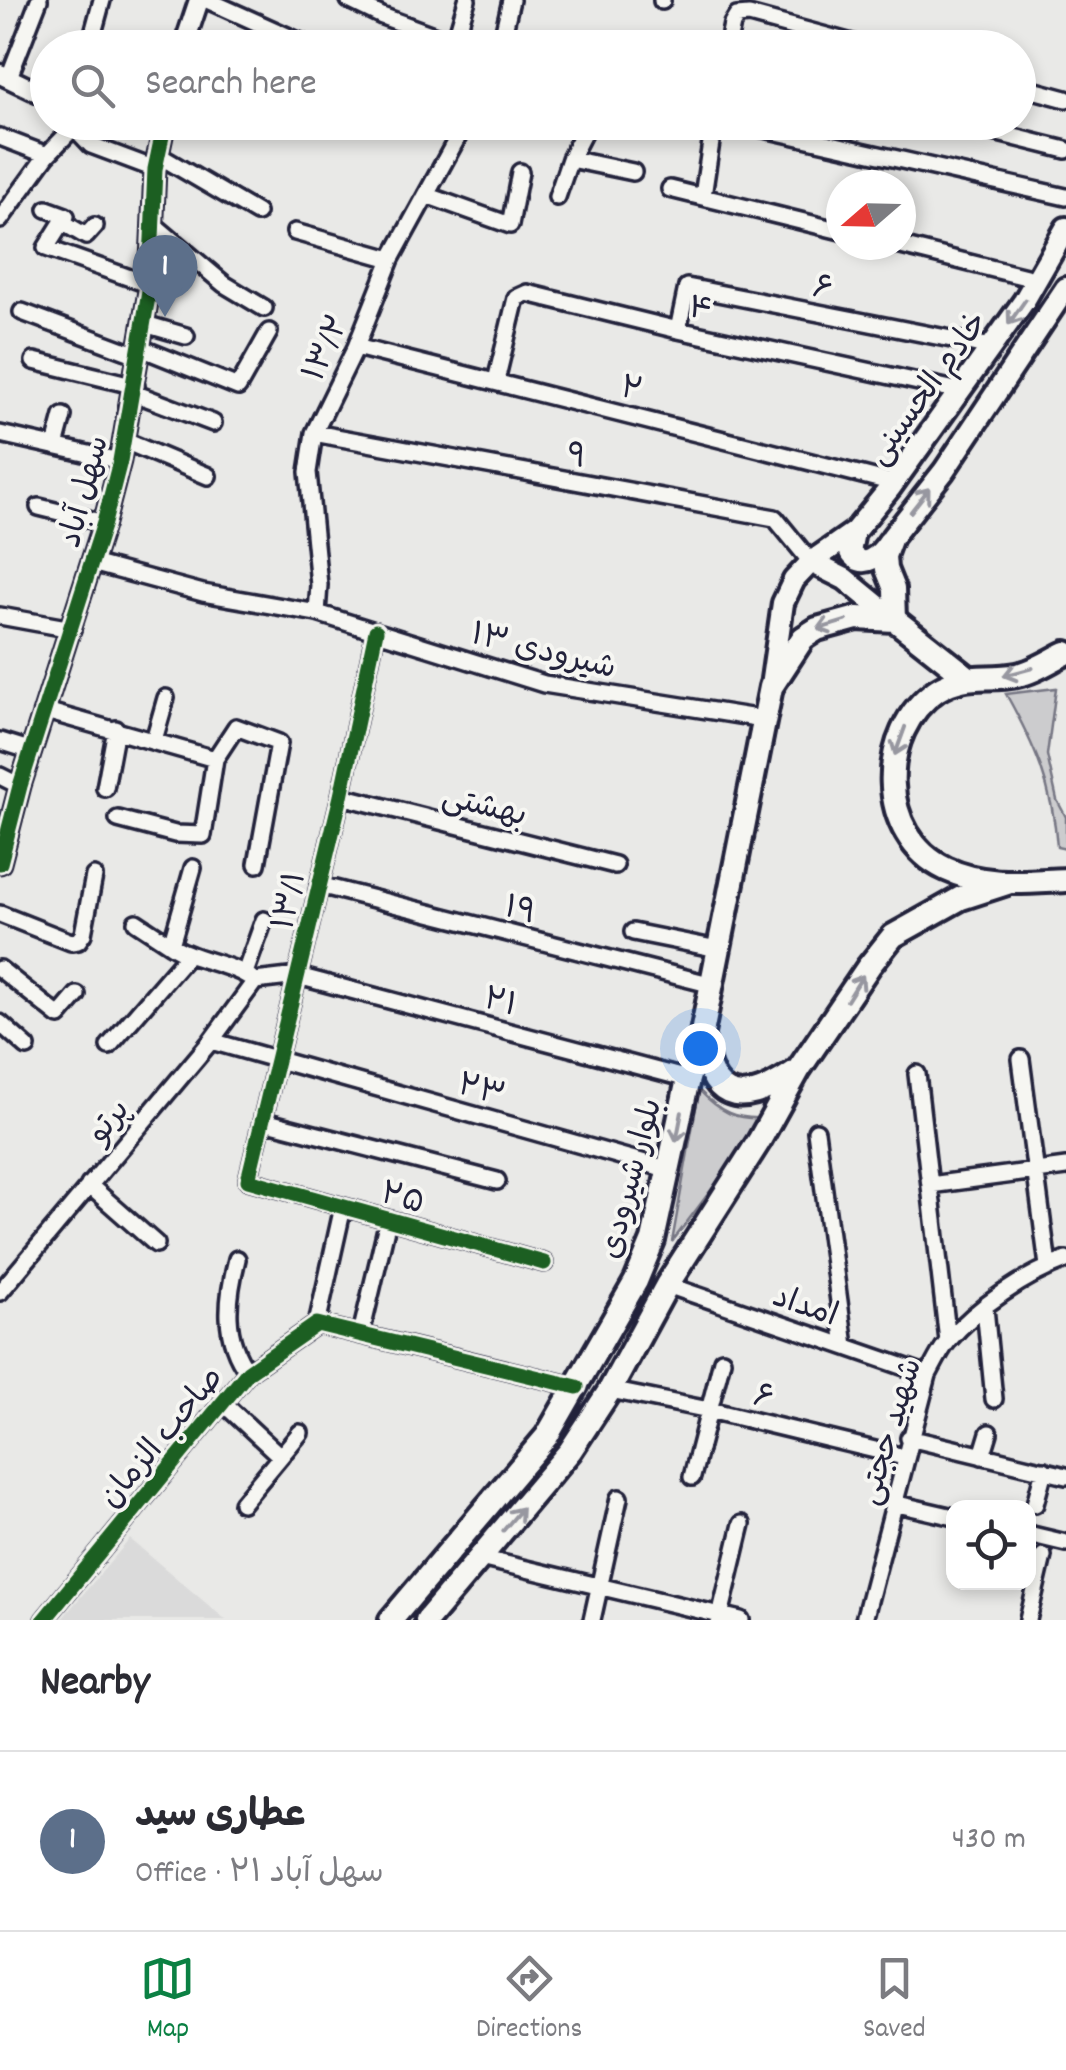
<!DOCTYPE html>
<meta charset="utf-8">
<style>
:root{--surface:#fff;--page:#f2f2f3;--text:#2b2b33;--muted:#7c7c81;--line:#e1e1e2;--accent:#0b8043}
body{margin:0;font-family:Dekko,"Playpen Sans Arabic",sans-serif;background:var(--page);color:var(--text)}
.controls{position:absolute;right:30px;bottom:30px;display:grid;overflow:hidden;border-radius:20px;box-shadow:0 5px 15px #0003}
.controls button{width:90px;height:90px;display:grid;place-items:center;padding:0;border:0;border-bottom:2px solid var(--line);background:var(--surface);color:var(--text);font:50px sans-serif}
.compass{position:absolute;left:826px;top:170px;width:90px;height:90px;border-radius:50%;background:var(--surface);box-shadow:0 5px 15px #0003;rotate:250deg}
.you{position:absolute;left:700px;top:1048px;width:35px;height:35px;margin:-25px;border:8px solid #fff;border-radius:50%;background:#1a73e8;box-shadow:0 0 0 15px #1a73e833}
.badge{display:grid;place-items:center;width:65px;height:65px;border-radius:50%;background:var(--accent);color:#fff;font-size:32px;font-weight:700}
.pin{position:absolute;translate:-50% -82px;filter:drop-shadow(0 2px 5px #0008)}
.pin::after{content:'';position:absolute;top:52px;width:35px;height:30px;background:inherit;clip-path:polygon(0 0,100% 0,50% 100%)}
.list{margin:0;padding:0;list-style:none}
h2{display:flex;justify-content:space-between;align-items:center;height:130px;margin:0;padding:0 40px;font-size:42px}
h2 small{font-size:32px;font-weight:400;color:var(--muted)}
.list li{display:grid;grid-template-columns:65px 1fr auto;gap:30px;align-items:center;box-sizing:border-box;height:180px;padding:0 40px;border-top:2px solid var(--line)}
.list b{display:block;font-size:38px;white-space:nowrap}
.list p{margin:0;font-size:32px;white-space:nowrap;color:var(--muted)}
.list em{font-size:32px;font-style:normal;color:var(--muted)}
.icon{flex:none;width:55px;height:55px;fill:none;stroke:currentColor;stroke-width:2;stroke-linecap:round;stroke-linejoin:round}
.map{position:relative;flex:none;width:1066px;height:1620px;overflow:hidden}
.search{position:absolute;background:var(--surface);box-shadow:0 5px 15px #0003;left:30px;right:30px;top:30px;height:110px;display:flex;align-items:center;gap:25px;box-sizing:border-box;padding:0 35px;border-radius:55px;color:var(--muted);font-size:38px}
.sheet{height:310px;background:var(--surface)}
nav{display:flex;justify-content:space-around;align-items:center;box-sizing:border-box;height:140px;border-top:2px solid var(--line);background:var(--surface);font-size:28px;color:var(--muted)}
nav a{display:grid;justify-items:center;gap:5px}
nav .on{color:var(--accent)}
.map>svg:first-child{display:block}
</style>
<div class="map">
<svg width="1066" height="1620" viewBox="0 0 1066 1620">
<rect width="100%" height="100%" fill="#e9e9e7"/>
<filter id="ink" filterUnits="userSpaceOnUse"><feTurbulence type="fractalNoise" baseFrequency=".01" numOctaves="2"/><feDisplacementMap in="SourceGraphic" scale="20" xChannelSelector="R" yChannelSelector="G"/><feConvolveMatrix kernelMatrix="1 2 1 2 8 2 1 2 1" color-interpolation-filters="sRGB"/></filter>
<g filter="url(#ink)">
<!-- built -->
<path fill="#dadada" d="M130,1539L226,1620H61Z"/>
<!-- green -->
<path fill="#ccccce" stroke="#777784" stroke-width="2.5" d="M1056,688L1047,755L1057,800L1066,817V849L1057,847C1053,787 1035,746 1006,694Z
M699,1090C720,1112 735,1120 765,1118L672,1242Z"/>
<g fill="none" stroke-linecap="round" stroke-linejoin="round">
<!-- minor casing -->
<g stroke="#22223b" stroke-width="22">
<path id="minor" d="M207,0L314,48
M349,0L382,16L468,48
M662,1V0
M455,41L467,0
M89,48L102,0
M500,48L511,0
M727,48L732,24L737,16L749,15L871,48
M9,77L39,0
M1018,86L1066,99
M678,122L713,132
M733,122L1066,197
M990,131L1066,150
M0,137L47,155
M158,155L257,213
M570,159L633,172
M670,189L841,231
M426,195L510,225L520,172
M703,196L714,122
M557,197L570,159L589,122
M47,209L66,216L46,248L150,285
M0,220L47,155L74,127L91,145L155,169
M62,222L86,236L95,226
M153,224L224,284L264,308
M295,232L391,259
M897,245L1038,280
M22,312L140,356
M145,324L186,336
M678,330L687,287L992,347
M356,347L894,483
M141,348L238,387L269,332
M34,361L136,386
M496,381L516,298L527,293L678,330L960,391
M134,393L213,423
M314,433L775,518L811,562
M0,434L120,461
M125,441L208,476
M55,446L63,416
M39,507L104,523
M92,563L203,593L317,613L544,684L763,719
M317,613L319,585L308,472L314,433L356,347L391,259L466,122
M0,616L72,629
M376,631L341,796L248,1180L544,1263
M46,711L215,759
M154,740L166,698
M0,741L32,751
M215,759L236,727L279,743L257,864
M0,776L20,786
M105,788L116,729
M341,796L615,865
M118,819L175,834L203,835L215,759
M193,868L171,945C196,962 231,962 255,981
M319,885L709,984
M0,914L71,942L78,941L83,934L94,876
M136,922L171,945
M633,932L718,949
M0,969L59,1016L77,995
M245,973L264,920
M255,981L298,976L688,1079
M0,1023L27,1047
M211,1041L670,1170
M109,1046L187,956
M1021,1059L1048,1266
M917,1074L948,1341
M264,1121L497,1181
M816,1131L845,1346
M89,1185L156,1244
M930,1185L1066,1167
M237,1259C227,1298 222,1338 248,1372
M667,1285L928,1375
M0,1292L211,1041L255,981
M985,1308L994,1399
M317,1324L343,1207
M361,1334L388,1220
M610,1390L709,1410L904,1457
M223,1403L280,1456
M909,1438L1066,1476
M982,1456L989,1433
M692,1477L722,1360
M242,1503L300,1433
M893,1503L954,1517
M1035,1504L1044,1470
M1028,1534L1066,1543
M480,1558L741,1620
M44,1620L248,1372L317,1324L577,1387
M592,1620L619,1498
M719,1620L742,1524
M864,1620L928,1375C934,1364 940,1351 948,1341C977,1307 1025,1275 1066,1260
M1028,1620L1043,1556"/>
</g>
<!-- tertiary casing -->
<g stroke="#22223b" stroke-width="25">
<path id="tertiary" d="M183,48L199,0
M0,74L48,97
M71,122L74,127
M0,863L20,786L104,523L120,461L150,285L155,169L165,122"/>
</g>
<!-- secondary casing -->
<g stroke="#22223b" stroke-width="28">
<path id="secondary" d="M854,532L850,552C863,572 880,555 889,541
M811,562L845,579L895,620
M895,620L894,589L886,569L885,556L892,537L944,471L1066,288
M771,686L783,603L794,580L811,562L854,532L890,488L1024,301L1066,228"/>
</g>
<!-- primary casing -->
<g stroke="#22223b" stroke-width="30">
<path id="primary" d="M1066,653C1051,660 1034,672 1017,675C987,681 965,672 937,690C876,731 877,837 946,869C984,887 1025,882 1066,880
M703,1041C712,1109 748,1104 795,1072
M391,1620L547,1436L636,1281L653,1240L688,1079L702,1033L771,687L803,638L817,629L857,618L895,620L966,676
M427,1620L570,1451L610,1390L667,1285L759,1141L799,1069L869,966L893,936L961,898L1007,883"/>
</g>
<!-- minor -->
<use href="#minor" stroke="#f6f6f2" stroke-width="15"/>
<!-- tertiary -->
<use href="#tertiary" stroke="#f6f6f2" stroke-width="18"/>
<!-- secondary -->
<use href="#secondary" stroke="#f6f6f2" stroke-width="20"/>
<!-- primary -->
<use href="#primary" stroke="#f6f6f2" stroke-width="22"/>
<!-- cycleway casing -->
<g stroke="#f6f6f2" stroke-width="21">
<path id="cycleway" d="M376,631L341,796L248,1180L544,1263
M0,863L20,786L104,523L120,461L150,285L155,169L165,122
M44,1620L248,1372L317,1324L577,1387"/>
</g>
<!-- cycleway -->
<use href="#cycleway" stroke="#1b5e20" stroke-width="15"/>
</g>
<!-- one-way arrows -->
<defs><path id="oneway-shaft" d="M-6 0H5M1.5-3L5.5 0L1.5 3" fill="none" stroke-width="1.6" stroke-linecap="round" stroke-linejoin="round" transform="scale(2.5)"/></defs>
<g stroke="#9797a0">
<use href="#oneway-shaft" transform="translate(1017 312) rotate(125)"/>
<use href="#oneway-shaft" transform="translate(920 500) rotate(-52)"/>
<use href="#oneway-shaft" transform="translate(832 625) rotate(163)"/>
<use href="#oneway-shaft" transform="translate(1018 672) rotate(165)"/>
<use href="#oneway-shaft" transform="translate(900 741) rotate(110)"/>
<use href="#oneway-shaft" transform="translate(855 988) rotate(-58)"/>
<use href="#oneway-shaft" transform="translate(679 1127) rotate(101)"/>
<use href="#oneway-shaft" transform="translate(513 1519) rotate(-50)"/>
</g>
</g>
<g text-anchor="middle" stroke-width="8" stroke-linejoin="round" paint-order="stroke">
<!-- street labels -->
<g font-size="32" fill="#22223b" stroke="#f6f6f2">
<text transform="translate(823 286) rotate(11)" y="11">۶</text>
<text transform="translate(701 307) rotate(12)" y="11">۴</text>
<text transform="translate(324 347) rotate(-66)" y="11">۱۳/۲</text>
<text transform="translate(632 387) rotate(14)" y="11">۲</text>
<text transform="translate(926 387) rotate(-54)" y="11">خادم الحسینی</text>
<text transform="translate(577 454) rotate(11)" y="11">۹</text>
<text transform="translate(82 491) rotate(-75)" y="11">سهل آباد</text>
<text transform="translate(544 649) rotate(14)" y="11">شیرودی ۱۳</text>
<text transform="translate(485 804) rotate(14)" y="11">بهشتی</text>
<text transform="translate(287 900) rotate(-77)" y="11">۱۳/۱</text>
<text transform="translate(521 908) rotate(14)" y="11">۱۹</text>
<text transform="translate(501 1000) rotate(15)" y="11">۲۱</text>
<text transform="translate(482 1088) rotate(16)" y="11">۲۳</text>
<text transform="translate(107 1120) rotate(-50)" y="11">پرتو</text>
<text transform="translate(629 1178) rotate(-75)" y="11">بلوار شیرودی</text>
<text transform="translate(403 1196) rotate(16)" y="11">۲۵</text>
<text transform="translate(806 1304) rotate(19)" y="11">امداد</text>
<text transform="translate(764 1395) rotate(14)" y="11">۶</text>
<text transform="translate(888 1431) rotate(-73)" y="11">شهید حجتی</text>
<text transform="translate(160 1436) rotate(-50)" y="11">صاحب الزمان</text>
</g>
</g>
</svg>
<div class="controls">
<button><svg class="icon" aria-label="locate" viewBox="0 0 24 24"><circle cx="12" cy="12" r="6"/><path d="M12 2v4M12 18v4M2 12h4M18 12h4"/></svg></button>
</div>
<svg class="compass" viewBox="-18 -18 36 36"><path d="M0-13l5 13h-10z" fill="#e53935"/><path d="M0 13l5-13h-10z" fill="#7c7c81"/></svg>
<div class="you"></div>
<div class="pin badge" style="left:165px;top:317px;background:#5c6f8a">1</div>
<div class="search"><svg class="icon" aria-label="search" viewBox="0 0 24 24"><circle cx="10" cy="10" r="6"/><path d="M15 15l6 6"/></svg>Search here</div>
</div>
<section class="sheet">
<h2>Nearby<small></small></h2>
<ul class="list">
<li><span class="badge" style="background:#5c6f8a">1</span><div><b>عطاری سید</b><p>Office · سهل آباد ۲۱</p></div><em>430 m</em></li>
</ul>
</section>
<nav>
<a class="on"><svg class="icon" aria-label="map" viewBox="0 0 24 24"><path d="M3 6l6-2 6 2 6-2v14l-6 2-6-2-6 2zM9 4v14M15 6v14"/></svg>Map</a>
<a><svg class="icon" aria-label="directions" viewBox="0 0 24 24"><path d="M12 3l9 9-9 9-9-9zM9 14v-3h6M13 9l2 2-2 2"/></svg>Directions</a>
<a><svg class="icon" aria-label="saved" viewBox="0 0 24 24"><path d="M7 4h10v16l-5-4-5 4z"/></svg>Saved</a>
</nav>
